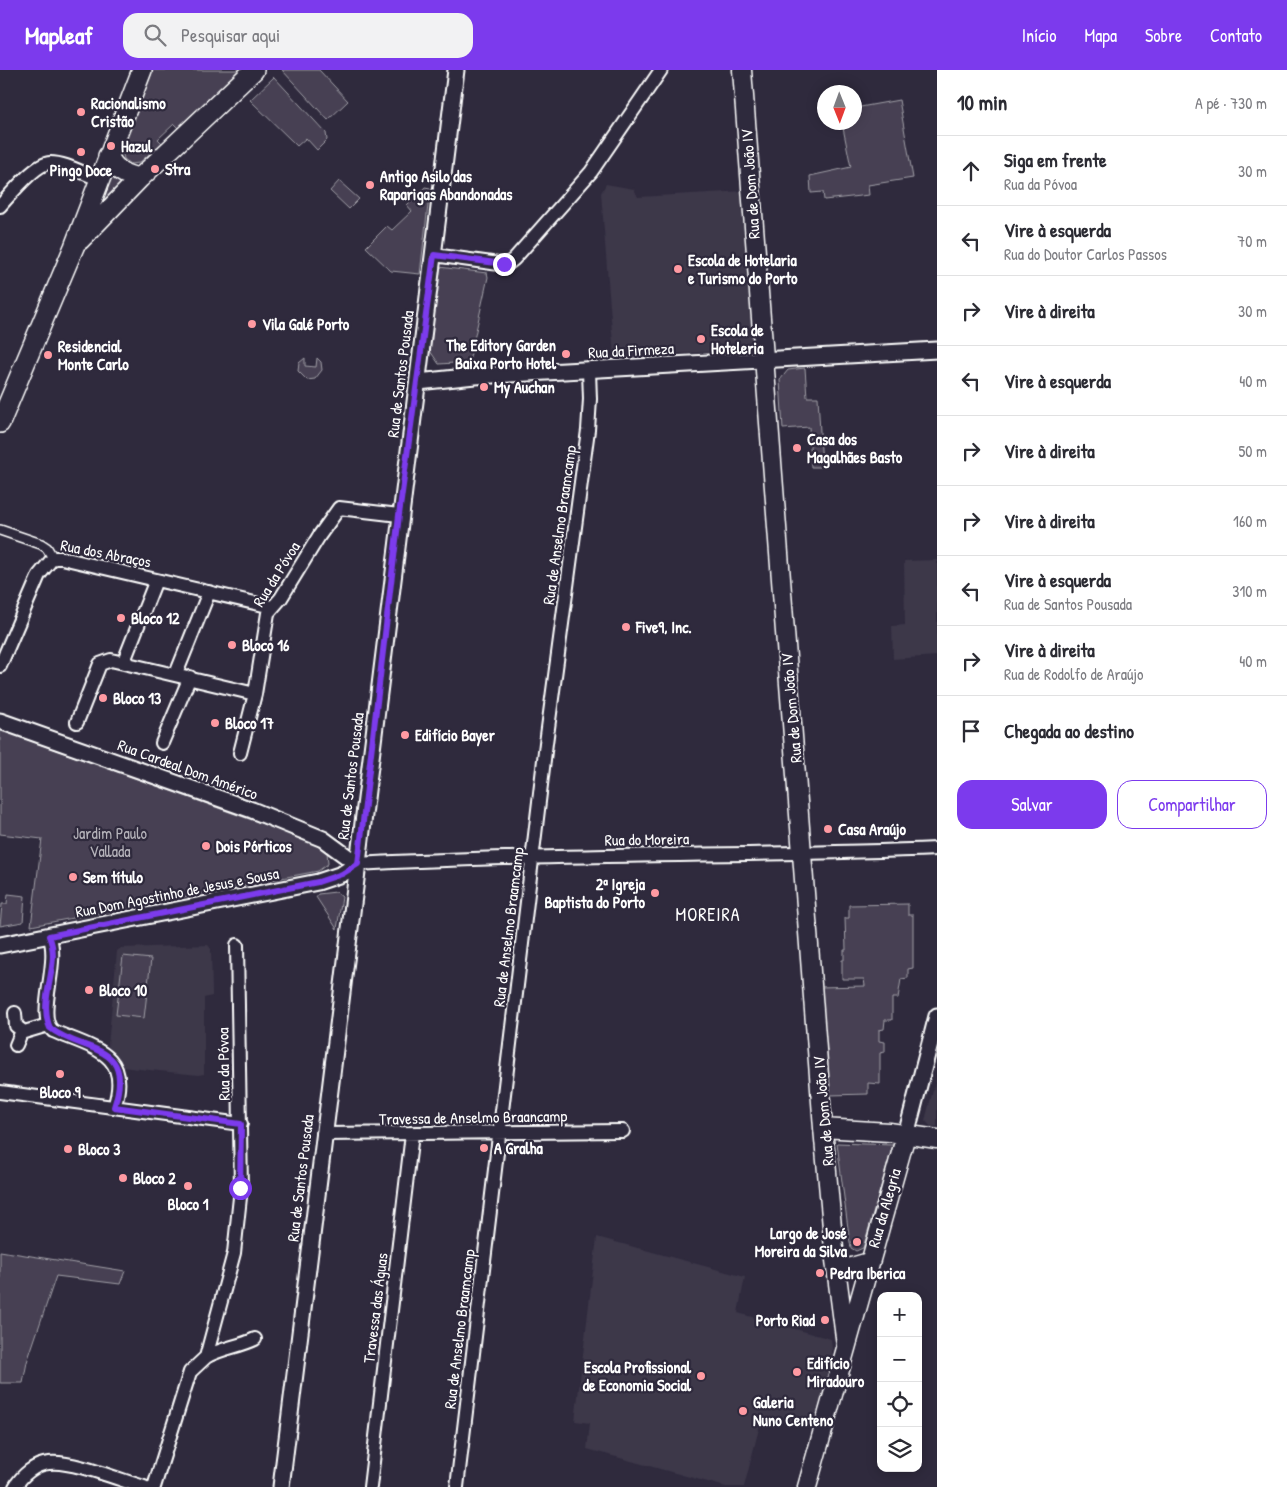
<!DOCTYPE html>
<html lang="pt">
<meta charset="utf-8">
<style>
:root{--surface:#fff;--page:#f2f2f3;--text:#2b2b33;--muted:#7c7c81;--line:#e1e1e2;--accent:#7c3aed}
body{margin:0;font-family:"Patrick Hand",sans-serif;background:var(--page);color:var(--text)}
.controls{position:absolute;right:15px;bottom:15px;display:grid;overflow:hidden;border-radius:10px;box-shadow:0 2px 12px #0003}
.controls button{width:45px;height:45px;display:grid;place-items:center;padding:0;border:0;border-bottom:1px solid var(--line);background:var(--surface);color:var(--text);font:25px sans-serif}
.compass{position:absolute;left:817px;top:15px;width:45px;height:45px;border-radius:50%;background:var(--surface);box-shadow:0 2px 12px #0003;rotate:179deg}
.stop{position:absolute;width:15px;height:15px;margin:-11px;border:4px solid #7c3aed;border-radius:50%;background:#fff}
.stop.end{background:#7c3aed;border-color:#fff;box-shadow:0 1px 5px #0008}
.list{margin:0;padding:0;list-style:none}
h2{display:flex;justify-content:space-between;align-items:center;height:65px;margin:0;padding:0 20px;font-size:21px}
h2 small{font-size:16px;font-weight:400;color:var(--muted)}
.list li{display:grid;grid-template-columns:32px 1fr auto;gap:15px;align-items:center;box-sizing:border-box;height:70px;padding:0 20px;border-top:1px solid var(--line)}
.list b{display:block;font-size:19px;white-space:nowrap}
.list p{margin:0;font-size:16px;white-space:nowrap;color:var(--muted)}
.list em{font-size:16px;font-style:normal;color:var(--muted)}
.actions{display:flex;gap:10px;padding:15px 20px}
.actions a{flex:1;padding:11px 0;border:1px solid var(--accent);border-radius:15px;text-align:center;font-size:18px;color:var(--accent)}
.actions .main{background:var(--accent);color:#fff}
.icon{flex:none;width:28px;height:28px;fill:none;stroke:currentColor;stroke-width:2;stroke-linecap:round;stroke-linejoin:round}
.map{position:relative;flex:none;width:937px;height:1417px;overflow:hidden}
header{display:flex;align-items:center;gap:30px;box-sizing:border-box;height:70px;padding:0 25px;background:var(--accent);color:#fff}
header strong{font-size:24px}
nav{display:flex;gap:28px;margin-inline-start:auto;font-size:18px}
.search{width:350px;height:45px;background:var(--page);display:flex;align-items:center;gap:12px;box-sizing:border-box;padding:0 18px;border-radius:15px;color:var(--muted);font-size:19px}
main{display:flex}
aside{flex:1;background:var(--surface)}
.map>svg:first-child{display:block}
</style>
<header>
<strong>Mapleaf</strong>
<div class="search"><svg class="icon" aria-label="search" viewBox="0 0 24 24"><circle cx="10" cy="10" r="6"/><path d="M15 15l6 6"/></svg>Pesquisar aqui</div>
<nav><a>Início</a><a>Mapa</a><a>Sobre</a><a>Contato</a></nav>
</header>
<main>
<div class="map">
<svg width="937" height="1417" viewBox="0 0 937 1417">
<rect width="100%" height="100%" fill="#2f2a3d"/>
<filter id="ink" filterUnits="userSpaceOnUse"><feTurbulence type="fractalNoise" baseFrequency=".02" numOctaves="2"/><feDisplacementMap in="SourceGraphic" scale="10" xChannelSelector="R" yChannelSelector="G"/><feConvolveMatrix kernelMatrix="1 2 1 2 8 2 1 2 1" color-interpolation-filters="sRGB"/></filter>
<g filter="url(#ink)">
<!-- built -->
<path fill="#3c3749" d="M606,114L634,119L638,127L744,121L755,269L754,275L750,280L614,287L601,123Z
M937,490V586L893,589L892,556L905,555L904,491Z
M208,875L211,879L212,920V926L204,928V1004L198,1005L120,997L108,975L117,881L121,878Z
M937,1006V1057L930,1056L925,1050Z
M597,1167L745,1207L738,1243L831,1269L833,1289L812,1359L762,1347L744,1417H726L587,1379L590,1353L575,1351Z"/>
<!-- green -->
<path fill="#464152" stroke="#a2a0a8" d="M153,0H239L178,58L174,54L158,69L162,73L139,93L131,94L124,89L122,80Z
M282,0H319L348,31L328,50Z
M274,7L326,63L327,70L317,80L306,68L297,76L250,30Z
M899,30L913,108L868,115L869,125L824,130L823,122L811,123L810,106L851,97L842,53L854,52L855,38Z
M109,100L127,112L83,162Z
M339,111L359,129L349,139L330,121Z
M425,117L430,118L420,204L391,201L366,177L387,156L392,160L412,141L407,135Z
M439,197L487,203L488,207L469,292L439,294L428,278Z
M305,288V296L316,297L317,288L321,292L322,300L315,309L307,310L298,301L299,293Z
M805,298L807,327H818L822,397H811L809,357L783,359L780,310L788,300Z
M0,660L319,774L327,781L328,794L318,801L31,856L42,769L0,764Z
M336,822L342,827L337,859L316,827L318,824Z
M8,824L25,826L23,852L0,856L2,834H7Z
M908,834V845H913V898L908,899V908L901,909L898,928H892V950H885L884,959L879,960V971L885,972V982L880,983V1014L868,1013V1024L830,1025L819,917L865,916L864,909H842V890H844V880H846L845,848H849V835Z
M123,886L151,889L144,948L116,945Z
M837,1073L893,1075L863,1178L856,1181L851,1178L849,1166Z
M0,1181L125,1201L120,1214L56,1206L27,1292L23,1313H0Z"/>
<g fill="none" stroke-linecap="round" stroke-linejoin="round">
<!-- pedestrian casing -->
<g stroke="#fff" stroke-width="12">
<path id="pedestrian" d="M0,460L41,474L47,478L53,488"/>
</g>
<!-- minor casing -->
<g stroke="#fff" stroke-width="16">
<path id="minor" d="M0,136C10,125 36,93 50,93C66,93 84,104 99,109
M434,185L499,194L509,193L514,189L591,102L661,0
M124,591L156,510
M0,596L39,505L53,488H62L272,537
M176,604L209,522
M77,652L100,594L111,590L255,624
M162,673L190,607
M240,683L255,624L268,543L281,528L319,466L339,438L399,445
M357,794C551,783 744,787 937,779
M49,866C61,892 35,946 53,961C93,978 132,983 114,1037
M15,943L16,956L24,962
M16,975L21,963L48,955
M0,1022L241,1054
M323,1064L623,1061
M206,1287C221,1278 239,1277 255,1269
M15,1417C22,1405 35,1394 49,1393C71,1390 120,1410 144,1417
M154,1417L190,1302L206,1287L234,1183L241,1118L237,875
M370,1417L412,1064
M457,1417L546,673L588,360L590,329L589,301"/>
</g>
<!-- tertiary casing -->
<g stroke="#fff" stroke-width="19">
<path id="tertiary" d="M418,312L475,306L937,280
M0,651L252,740L323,769L357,794
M0,875L318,812L342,804L357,794
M906,1065L937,946
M281,1417L456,0"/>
</g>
<!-- secondary casing -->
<g stroke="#fff" stroke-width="21">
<path id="secondary" d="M742,0L823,1058L835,1190L846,1275
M823,1058L889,1062L937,1069
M835,1190L837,1194L848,1198L869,1192
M807,1417L906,1065"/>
</g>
<!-- primary casing -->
<g stroke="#fff" stroke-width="22">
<path id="primary" d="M108,86C115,100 125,106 140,108
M80,170L140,108L254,0
M0,353L74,177L142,0"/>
</g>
<!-- pedestrian -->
<use href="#pedestrian" stroke="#2f2a3d" stroke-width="9"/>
<!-- minor -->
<use href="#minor" stroke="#2f2a3d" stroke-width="12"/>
<!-- tertiary -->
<use href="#tertiary" stroke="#2f2a3d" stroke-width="15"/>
<!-- secondary -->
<use href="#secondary" stroke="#2f2a3d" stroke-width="18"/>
<!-- primary -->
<use href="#primary" stroke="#2f2a3d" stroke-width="19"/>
</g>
</g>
<g fill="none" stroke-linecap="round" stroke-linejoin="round" filter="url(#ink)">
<!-- route -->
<path stroke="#7c3aed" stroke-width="6" d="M240,1118L241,1054L114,1037C136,971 82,984 50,958C37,928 62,895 49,866L318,812L342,804L358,794L399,445L434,185L504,194"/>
</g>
<!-- markers -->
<g fill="#ff9aa2" stroke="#2f2a3d" stroke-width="2">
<circle cx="81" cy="42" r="5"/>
<circle cx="111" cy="76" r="5"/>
<circle cx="81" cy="82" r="5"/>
<circle cx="155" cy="99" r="5"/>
<circle cx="370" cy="115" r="5"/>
<circle cx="678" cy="199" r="5"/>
<circle cx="252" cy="254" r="5"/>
<circle cx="701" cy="269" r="5"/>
<circle cx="566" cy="284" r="5"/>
<circle cx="48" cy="285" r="5"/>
<circle cx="484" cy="317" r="5"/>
<circle cx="797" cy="378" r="5"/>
<circle cx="121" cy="548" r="5"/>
<circle cx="626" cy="557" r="5"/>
<circle cx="232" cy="575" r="5"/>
<circle cx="103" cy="628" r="5"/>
<circle cx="215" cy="653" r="5"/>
<circle cx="405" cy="665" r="5"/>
<circle cx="828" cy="759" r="5"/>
<circle cx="206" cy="776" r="5"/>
<circle cx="73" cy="807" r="5"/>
<circle cx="655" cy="823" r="5"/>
<circle cx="89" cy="920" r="5"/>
<circle cx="60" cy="1004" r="5"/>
<circle cx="484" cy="1078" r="5"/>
<circle cx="68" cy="1079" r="5"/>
<circle cx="123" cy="1108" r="5"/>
<circle cx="188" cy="1116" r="5"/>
<circle cx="857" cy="1172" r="5"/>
<circle cx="820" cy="1203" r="5"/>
<circle cx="825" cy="1250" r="5"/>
<circle cx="797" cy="1302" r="5"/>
<circle cx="701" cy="1306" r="5"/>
<circle cx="743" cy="1341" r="5"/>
</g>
<g text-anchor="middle" stroke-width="4.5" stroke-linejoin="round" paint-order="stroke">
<!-- poi labels -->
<g font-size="16" font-weight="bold" fill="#fff" stroke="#2f2a3d" text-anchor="start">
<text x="91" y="39">Racionalismo<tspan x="91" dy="18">Cristão</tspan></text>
<text x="121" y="82">Hazul</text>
<text x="165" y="105">Stra</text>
<text x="81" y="106" text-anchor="middle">Pingo Doce</text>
<text x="380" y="112">Antigo Asilo das<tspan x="380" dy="18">Raparigas Abandonadas</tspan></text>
<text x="688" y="196">Escola de Hotelaria<tspan x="688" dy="18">e Turismo do Porto</tspan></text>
<text x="262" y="260">Vila Galé Porto</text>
<text x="711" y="266">Escola de<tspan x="711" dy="18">Hoteleria</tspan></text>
<text x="556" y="281" text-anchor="end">The Editory Garden<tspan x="556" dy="18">Baixa Porto Hotel</tspan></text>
<text x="58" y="282">Residencial<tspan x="58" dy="18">Monte Carlo</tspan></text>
<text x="494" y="323">My Auchan</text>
<text x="807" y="375">Casa dos<tspan x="807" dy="18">Magalhães Basto</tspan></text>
<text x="131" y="554">Bloco 12</text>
<text x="636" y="563">Five9, Inc.</text>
<text x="242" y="581">Bloco 16</text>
<text x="113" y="634">Bloco 13</text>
<text x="225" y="659">Bloco 17</text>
<text x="415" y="671">Edifício Bayer</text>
<text x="838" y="765">Casa Araújo</text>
<text x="216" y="782">Dois Pórticos</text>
<text x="83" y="813">Sem título</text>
<text x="645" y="820" text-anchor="end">2ª Igreja<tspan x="645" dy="18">Baptista do Porto</tspan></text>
<text x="99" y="926">Bloco 10</text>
<text x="60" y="1028" text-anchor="middle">Bloco 9</text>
<text x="494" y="1084">A Gralha</text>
<text x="78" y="1085">Bloco 3</text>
<text x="133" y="1114">Bloco 2</text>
<text x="188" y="1140" text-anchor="middle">Bloco 1</text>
<text x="847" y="1169" text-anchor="end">Largo de José<tspan x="847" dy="18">Moreira da Silva</tspan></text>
<text x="830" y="1209">Pedra Iberica</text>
<text x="815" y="1256" text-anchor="end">Porto Riad</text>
<text x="807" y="1299">Edifício<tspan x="807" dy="18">Miradouro</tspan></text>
<text x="691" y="1303" text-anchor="end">Escola Profissional<tspan x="691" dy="18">de Economia Social</tspan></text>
<text x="753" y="1338">Galeria<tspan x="753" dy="18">Nuno Centeno</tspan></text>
</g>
<!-- street labels -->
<g font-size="16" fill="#fff" stroke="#2f2a3d">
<text transform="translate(750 114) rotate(-94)" y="6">Rua de Dom João IV</text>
<text transform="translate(631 280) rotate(-3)" y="6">Rua da Firmeza</text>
<text transform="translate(400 304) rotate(-83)" y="6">Rua de Santos Pousada</text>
<text transform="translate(559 455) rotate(-82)" y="6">Rua de Anselmo Braamcamp</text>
<text transform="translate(106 483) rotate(11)" y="6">Rua dos Abraços</text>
<text transform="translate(276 504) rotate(-58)" y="6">Rua da Póvoa</text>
<text transform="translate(791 638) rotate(-95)" y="6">Rua de Dom João IV</text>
<text transform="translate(188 699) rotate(20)" y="6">Rua Cardeal Dom Américo</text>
<text transform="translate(350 706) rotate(-83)" y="6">Rua de Santos Pousada</text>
<text transform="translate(647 769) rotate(-1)" y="6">Rua do Moreira</text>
<text transform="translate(177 822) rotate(-11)" y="6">Rua Dom Agostinho de Jesus e Sousa</text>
<text transform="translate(508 857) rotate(-83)" y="6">Rua de Anselmo Braamcamp</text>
<text transform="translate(223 994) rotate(-91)" y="6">Rua da Póvoa</text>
<text transform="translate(823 1041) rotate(-95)" y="6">Rua de Dom João IV</text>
<text transform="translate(473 1047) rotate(-1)" y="6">Travessa de Anselmo Braancamp</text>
<text transform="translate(300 1108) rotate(-83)" y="6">Rua de Santos Pousada</text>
<text transform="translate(884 1138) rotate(-74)" y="6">Rua da Alegria</text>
<text transform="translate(375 1238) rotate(-83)" y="6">Travessa das Águas</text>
<text transform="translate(459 1259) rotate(-83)" y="6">Rua de Anselmo Braamcamp</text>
</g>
<!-- park labels -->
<g font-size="16" fill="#b5b3ba" stroke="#2f2a3d">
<text x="110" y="769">Jardim Paulo<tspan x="110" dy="18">Vallada</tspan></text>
</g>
<!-- neighbourhood labels -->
<g font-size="18" letter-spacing="1" fill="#fff" stroke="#2f2a3d">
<text x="708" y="851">MOREIRA</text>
</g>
</g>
</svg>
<div class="controls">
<button>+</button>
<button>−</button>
<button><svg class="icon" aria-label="locate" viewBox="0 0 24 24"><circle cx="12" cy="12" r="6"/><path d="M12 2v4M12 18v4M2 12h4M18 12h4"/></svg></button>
<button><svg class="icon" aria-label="layers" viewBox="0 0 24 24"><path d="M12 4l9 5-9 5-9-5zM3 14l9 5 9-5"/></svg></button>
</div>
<svg class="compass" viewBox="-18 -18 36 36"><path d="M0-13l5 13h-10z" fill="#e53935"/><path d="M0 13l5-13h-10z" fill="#7c7c81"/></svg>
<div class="stop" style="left:240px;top:1118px"></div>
<div class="stop end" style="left:504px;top:194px"></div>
</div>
<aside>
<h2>10 min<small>A pé · 730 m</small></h2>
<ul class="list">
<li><svg class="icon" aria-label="ahead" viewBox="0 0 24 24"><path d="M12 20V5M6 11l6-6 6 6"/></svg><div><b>Siga em frente</b><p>Rua da Póvoa</p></div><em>30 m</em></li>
<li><svg class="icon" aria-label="left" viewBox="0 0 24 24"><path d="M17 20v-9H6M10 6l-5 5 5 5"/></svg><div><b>Vire à esquerda</b><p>Rua do Doutor Carlos Passos</p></div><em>70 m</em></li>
<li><svg class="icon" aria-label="right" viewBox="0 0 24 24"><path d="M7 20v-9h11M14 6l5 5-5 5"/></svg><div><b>Vire à direita</b></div><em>30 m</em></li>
<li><svg class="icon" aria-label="left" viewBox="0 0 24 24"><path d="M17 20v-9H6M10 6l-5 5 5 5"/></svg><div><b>Vire à esquerda</b></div><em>40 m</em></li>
<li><svg class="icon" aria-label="right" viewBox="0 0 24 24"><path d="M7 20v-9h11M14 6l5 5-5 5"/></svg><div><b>Vire à direita</b></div><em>50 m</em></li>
<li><svg class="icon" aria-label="right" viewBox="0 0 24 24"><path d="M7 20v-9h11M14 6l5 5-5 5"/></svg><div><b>Vire à direita</b></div><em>160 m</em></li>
<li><svg class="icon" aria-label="left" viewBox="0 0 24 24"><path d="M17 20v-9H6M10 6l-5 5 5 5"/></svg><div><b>Vire à esquerda</b><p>Rua de Santos Pousada</p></div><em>310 m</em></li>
<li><svg class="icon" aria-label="right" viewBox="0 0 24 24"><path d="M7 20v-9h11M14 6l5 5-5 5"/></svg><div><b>Vire à direita</b><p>Rua de Rodolfo de Araújo</p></div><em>40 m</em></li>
<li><svg class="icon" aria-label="arrive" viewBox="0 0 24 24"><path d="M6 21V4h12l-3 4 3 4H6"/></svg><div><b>Chegada ao destino</b></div></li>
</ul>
<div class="actions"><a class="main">Salvar</a><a>Compartilhar</a></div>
</aside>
</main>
